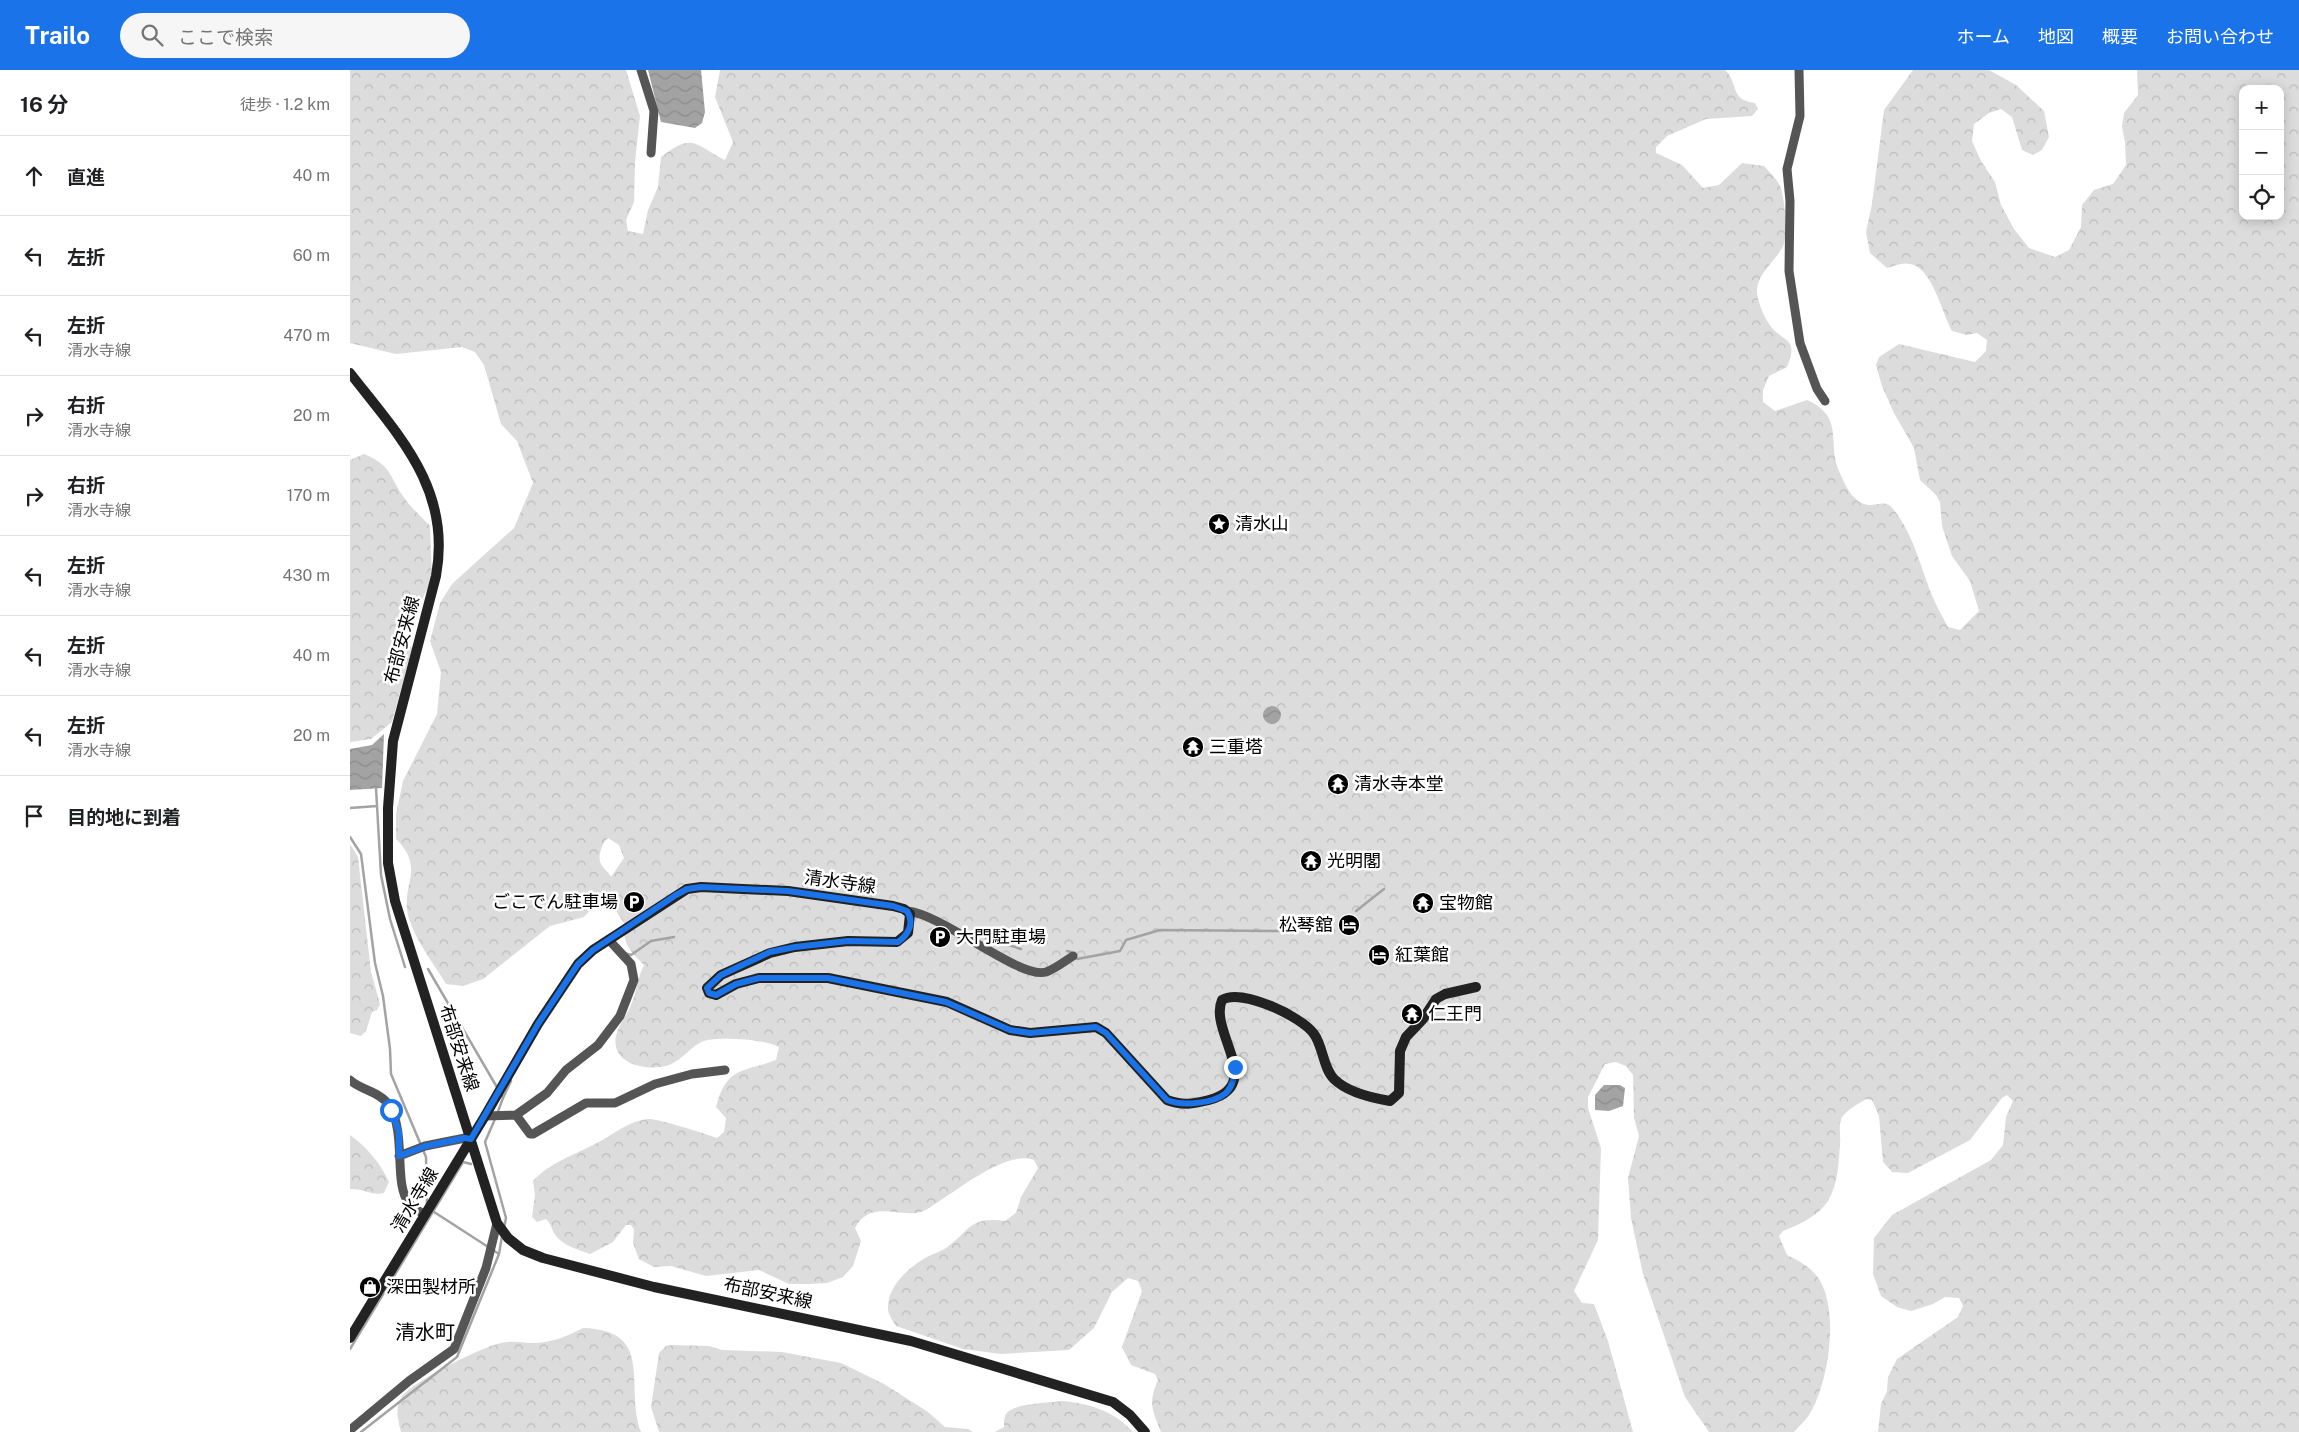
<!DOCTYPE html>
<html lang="ja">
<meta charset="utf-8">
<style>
:root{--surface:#fff;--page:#f6f6f6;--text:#202124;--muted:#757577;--line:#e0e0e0;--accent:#1a73e8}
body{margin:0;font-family:"Public Sans","Noto Sans JP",sans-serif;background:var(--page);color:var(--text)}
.controls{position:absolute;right:15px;top:15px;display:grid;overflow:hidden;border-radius:10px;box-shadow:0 2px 12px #0003}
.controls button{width:45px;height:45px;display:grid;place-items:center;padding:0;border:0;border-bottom:1px solid var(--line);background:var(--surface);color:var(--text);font:25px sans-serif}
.stop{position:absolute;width:15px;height:15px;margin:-11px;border:4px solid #1a73e8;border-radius:50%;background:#fff}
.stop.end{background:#1a73e8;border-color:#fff;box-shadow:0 1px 5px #0008}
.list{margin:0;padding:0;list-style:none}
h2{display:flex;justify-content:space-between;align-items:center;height:65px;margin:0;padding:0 20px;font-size:21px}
h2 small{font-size:16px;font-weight:400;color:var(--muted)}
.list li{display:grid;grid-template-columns:32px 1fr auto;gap:15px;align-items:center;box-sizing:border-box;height:80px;padding:0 20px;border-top:1px solid var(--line)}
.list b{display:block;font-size:19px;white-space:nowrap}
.list p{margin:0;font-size:16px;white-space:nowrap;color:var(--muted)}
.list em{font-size:16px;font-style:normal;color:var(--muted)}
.icon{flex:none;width:28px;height:28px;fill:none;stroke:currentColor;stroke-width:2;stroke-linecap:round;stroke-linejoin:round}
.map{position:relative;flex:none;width:1949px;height:1362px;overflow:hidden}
header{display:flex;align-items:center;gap:30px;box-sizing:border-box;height:70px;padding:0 25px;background:var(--accent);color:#fff}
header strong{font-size:24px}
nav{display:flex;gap:28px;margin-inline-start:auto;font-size:18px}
.search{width:350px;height:45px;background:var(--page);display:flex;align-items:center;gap:12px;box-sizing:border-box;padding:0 18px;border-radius:28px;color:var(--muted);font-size:19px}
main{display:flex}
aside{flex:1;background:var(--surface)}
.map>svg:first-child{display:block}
</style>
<header>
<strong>Trailo</strong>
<div class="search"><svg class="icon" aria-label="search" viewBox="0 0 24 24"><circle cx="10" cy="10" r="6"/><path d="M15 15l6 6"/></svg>ここで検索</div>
<nav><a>ホーム</a><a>地図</a><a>概要</a><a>お問い合わせ</a></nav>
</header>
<main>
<aside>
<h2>16 分<small>徒歩 · 1.2 km</small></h2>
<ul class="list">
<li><svg class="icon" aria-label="ahead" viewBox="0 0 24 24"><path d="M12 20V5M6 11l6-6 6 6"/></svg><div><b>直進</b></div><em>40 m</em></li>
<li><svg class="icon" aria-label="left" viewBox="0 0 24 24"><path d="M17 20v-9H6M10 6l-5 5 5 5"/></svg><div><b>左折</b></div><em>60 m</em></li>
<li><svg class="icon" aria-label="left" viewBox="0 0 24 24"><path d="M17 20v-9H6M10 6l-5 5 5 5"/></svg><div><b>左折</b><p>清水寺線</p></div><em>470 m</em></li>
<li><svg class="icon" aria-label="right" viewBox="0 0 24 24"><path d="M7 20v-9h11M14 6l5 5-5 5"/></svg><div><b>右折</b><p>清水寺線</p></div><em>20 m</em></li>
<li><svg class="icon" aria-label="right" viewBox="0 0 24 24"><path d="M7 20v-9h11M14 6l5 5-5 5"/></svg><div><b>右折</b><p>清水寺線</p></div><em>170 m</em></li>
<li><svg class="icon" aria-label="left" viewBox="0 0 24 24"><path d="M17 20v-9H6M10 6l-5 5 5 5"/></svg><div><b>左折</b><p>清水寺線</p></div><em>430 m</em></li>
<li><svg class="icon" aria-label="left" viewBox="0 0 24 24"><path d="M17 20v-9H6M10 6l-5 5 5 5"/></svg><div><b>左折</b><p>清水寺線</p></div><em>40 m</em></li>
<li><svg class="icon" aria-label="left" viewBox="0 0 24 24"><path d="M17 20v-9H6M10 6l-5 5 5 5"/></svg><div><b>左折</b><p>清水寺線</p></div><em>20 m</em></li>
<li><svg class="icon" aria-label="arrive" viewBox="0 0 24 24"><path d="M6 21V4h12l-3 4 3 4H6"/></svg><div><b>目的地に到着</b></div></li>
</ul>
</aside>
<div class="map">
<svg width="1949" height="1362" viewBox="0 0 1949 1362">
<defs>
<pattern id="forest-crowns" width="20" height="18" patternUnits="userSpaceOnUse" patternTransform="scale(1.25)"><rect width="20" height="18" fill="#dcdcdc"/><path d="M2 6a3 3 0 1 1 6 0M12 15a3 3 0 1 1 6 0" fill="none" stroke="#bbb"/></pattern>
<pattern id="water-waves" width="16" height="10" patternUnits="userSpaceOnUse" patternTransform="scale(1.25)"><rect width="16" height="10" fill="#a3a3a3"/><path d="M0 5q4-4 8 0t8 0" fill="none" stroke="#8b8b8b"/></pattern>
</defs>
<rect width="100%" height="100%" fill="#fff"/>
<!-- forest -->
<path fill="url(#forest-crowns)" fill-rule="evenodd" d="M0,0H276L290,46L285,92L284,132L276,150L278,161L293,164L298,140L308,117L311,87C343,62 344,74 375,90L383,72L365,27L370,0H1375C1389,13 1379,30 1405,33L1408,39L1402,46L1356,49L1317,66L1306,77V83L1332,95L1353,118L1369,115L1392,93L1414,96C1419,102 1425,107 1429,114C1435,122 1437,164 1434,174C1427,191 1406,203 1407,223C1408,233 1415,250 1422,258C1437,274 1448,269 1437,297L1419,306L1413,320V332L1425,341L1457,330C1495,347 1477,372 1489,401C1495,415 1502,432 1518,435C1528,436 1535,429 1543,439C1564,464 1571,500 1584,530C1588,539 1593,548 1598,557L1610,560L1629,541L1620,511L1602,486L1592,456L1590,432L1586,425L1570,410L1564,378L1544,343L1532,316L1526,295L1529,287L1549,274L1625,292L1636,281L1637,270L1627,263L1617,265L1602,261C1592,243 1582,197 1560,194C1553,192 1543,196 1537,198L1520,183L1516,162L1522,134L1534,40L1563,0H1639L1666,15L1694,41L1699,67L1692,80L1683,85L1672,80L1662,47L1651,39L1639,43L1624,54L1622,71L1631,91L1645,112L1651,135L1664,159L1679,178L1705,187L1719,180L1731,157L1732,135L1744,120L1763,114L1776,95L1775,72L1772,57L1774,43L1788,25L1787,0H1949V1362H1528L1531,1334L1537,1321L1538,1307L1547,1289L1608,1247L1613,1236L1609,1228L1595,1227L1583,1234L1561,1241L1547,1237L1531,1226L1523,1204L1524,1168L1542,1145L1641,1090L1653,1075L1656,1047L1663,1031L1657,1025L1652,1028L1620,1070L1558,1103L1542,1102L1533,1092L1529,1046L1522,1030L1516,1029C1508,1034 1498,1039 1492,1047C1488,1054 1491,1066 1490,1074C1487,1125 1482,1142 1433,1161L1429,1166L1437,1185C1448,1190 1458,1196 1466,1205C1491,1235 1479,1314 1459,1345C1455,1351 1449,1356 1444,1362H1359L1335,1327L1293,1204L1281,1148L1278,1108L1289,1066L1284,1048L1283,1005L1276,996L1266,992L1255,994L1238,1027V1038L1251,1078L1248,1170L1224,1221L1232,1233L1244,1234L1258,1271L1283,1362H811C802,1340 798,1332 808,1310L805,1304L781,1295L772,1277L792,1221L788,1211L778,1208L762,1222L744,1258L719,1280L651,1284L613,1279L546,1256C543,1251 538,1244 538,1239C537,1218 556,1200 572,1190C579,1185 588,1183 596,1178C620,1161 619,1146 655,1151L666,1143L671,1127L688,1098L684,1090C657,1080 611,1118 588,1132C583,1135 577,1140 571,1142C547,1148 521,1129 505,1158L511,1171L503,1196L493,1207L477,1213L459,1214H439L409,1200L356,1206L321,1196L304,1197L289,1189L283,1173L284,1159L281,1155H276L263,1172L240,1184C227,1179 212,1176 204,1163C201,1157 201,1154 196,1149L187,1152L182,1147L185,1125L183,1111C199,1093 224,1085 245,1074C263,1065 279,1050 300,1049C309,1049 356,1064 367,1068L374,1062L376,1048L366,1037C377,996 392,1003 426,990L429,977C414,969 375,967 357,970C343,973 333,990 319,995C300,1002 260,995 266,966C268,956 277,945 281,935C287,922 287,908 294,895C282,883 271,873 275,855L255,823L234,847L200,856L133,909L113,916L96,914C84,894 66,871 59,849C49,815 77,800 46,769V744L53,711L87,644L91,602L80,571L90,533L102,514L164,458L183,413L167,371L151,354L134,295L125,282L112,277L46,284L0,273ZM1893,19H1930V146H1893ZM258,768L269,775L274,788L261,807C259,802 254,800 251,794C247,787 252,773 258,768Z
M14,384C43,396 39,407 55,429C62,439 72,447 80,456L82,510L68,537L47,551L46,560L62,578L42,652L21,669L0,672V390Z
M0,774L8,787L21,902L30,934L27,940L22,942L16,961L11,966L0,963Z
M0,1065C16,1076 31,1094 39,1112L34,1123C21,1126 13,1118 0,1119Z
M233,1258C306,1260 274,1317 291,1362H51C48,1352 45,1337 51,1328C61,1312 132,1277 151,1273C162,1270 175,1273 186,1273C203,1272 218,1266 233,1258Z
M322,1275L359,1276L372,1280L432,1282L491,1293L534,1314L578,1342L595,1357L618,1359L623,1362H309L301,1337L309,1283L316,1276Z
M712,1331C740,1334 763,1340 783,1362H645L654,1357C654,1353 654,1347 656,1344C663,1333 699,1333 712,1331Z"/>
<!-- water -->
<path fill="url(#water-waves)" d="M298,0H351L355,42L352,53L345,58L311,52Z
M913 645a9 9 0 1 1 18 0a9 9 0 1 1-18 0Z
M34,664L32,718L0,720V679L22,675Z
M1254,1015H1270L1275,1018L1273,1036L1259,1041L1245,1040V1025Z"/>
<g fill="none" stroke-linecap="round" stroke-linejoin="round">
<!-- stream -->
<path stroke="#a3a3a3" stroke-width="2.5" d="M26,718L31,805L40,849L55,897
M0,738L27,736
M0,767L11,784L25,893L33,926L40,979L41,1004L76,1087L77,1137
M1006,841L1034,819
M636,868L671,879
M717,881L721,882L727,889L770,881L776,870L810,860L925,861L979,857
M275,883L281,885L301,871L324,867
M78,899L148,1019
M153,1028L161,1011
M147,1044L153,1028L151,1024
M145,1049L135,1072L156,1148L154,1158
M81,1140L149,1184
M0,1279L113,1092L121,1094
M11,1362L107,1287L149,1184L152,1166"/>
<!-- minor -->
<path stroke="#555" stroke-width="9" d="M291,0L304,41L301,83
M1449,0L1450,46L1437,99L1440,131L1439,201L1450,273L1467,319L1475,331
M557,841C593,844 670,910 696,902C705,899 715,891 723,886
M0,1010C11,1020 30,1022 39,1035C57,1063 43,1114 59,1133C63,1138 69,1141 75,1145
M166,1045L197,1023L216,1000L248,975L270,946L284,910L281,894L259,870
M135,1046L166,1045L180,1064H183L236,1033H265L305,1014L342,1004L375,1000
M49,1086L75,1076L115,1068L121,1069
M0,1360L59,1311L104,1279L136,1198L147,1153"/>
<!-- secondary -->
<path stroke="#222" stroke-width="10" d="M0,303C49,366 102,419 86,506L43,671L38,738V793L45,831L147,1153L158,1168L173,1180L193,1188L304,1217L561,1271L763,1332L780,1345L795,1362
M0,1268L135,1046L188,954L228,894L243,880L337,819L351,817L438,821L543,836L554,839L560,844L558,863L547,872L498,871L445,877L420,883L371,905L357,918L359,923L366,925L386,914L409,908H478L597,932L660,960L680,963L746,957L756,963L817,1030C833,1036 843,1034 859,1030C916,1015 858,961 872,930C891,918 951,946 964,964C973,976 973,998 984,1009C997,1022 1022,1028 1040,1031L1049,1023L1050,981L1056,967L1073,949L1086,929L1095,924L1126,917"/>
</g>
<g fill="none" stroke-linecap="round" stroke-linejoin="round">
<!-- route -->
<path stroke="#1a73e8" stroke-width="6" d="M41,1040L49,1062V1086L76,1076L115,1068L121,1069L188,954L228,894L243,880L326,825L337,819L351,817L438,821L543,836L557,841C565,853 558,865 548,872L498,871L445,877L420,882L371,905L357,918L359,923L366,925L386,914L409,908H478L596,932L660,960L680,963L746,957L756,963L817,1030C832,1036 863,1034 876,1023C883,1016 884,1007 885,997"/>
</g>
<!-- icons -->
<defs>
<g id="sight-disc" transform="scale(1.125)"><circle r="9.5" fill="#000" stroke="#fff"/><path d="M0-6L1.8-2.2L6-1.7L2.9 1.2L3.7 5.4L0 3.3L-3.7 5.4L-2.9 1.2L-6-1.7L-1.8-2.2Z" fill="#fff"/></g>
<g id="temple-disc" transform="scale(1.125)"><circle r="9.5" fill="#000" stroke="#fff"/><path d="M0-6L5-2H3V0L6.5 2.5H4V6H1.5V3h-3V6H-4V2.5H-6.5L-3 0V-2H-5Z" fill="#fff"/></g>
<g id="parking-disc" transform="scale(1.125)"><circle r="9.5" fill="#000" stroke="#fff"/><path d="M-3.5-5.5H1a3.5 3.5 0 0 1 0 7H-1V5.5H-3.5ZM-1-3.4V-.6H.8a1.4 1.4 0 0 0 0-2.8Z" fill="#fff"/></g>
<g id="hotel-disc" transform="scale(1.125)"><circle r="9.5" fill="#000" stroke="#fff"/><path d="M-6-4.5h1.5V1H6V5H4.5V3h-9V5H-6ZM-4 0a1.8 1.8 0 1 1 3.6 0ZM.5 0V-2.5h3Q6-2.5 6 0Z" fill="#fff"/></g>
<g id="shop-disc" transform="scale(1.125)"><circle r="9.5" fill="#000" stroke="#fff"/><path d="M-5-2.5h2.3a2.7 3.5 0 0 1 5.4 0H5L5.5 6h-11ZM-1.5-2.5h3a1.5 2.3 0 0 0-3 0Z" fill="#fff"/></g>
</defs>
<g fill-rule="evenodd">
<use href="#sight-disc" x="869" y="454"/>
<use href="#temple-disc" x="843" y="677"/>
<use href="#temple-disc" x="988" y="714"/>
<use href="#temple-disc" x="961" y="791"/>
<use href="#parking-disc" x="284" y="832"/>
<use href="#temple-disc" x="1073" y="833"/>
<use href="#hotel-disc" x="999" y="855"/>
<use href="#parking-disc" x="590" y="867"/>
<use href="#hotel-disc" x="1029" y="885"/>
<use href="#temple-disc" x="1062" y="944"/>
<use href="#shop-disc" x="20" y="1217"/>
</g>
<g text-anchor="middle" stroke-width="5" stroke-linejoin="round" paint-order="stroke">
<!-- poi labels -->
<g font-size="18" fill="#000" stroke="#fff" text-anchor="start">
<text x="885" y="460">清水山</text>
<text x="859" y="683">三重塔</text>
<text x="1004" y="720">清水寺本堂</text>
<text x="977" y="797">光明閣</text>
<text x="268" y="838" text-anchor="end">ごこでん駐車場</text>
<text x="1089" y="839">宝物館</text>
<text x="983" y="861" text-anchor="end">松琴舘</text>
<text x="606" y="873">大門駐車場</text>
<text x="1045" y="891">紅葉館</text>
<text x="1078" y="950">仁王門</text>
<text x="36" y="1223">深田製材所</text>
</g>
<!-- street labels -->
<g font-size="18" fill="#000" stroke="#fff">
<text transform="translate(52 570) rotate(-75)" y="6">布部安来線</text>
<text transform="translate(490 812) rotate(8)" y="6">清水寺線</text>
<text transform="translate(109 978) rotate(72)" y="6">布部安来線</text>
<text transform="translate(65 1130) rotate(-59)" y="6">清水寺線</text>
<text transform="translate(418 1223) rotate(12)" y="6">布部安来線</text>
</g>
<!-- quarter labels -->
<g font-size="20" fill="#000" stroke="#fff">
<text x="75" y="1269">清水町</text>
</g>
</g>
</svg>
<div class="controls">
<button>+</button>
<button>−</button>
<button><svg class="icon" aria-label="locate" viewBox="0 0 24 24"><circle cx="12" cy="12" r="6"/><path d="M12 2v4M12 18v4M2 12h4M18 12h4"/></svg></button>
</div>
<div class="stop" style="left:41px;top:1040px"></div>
<div class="stop end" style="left:885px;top:997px"></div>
</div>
</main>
